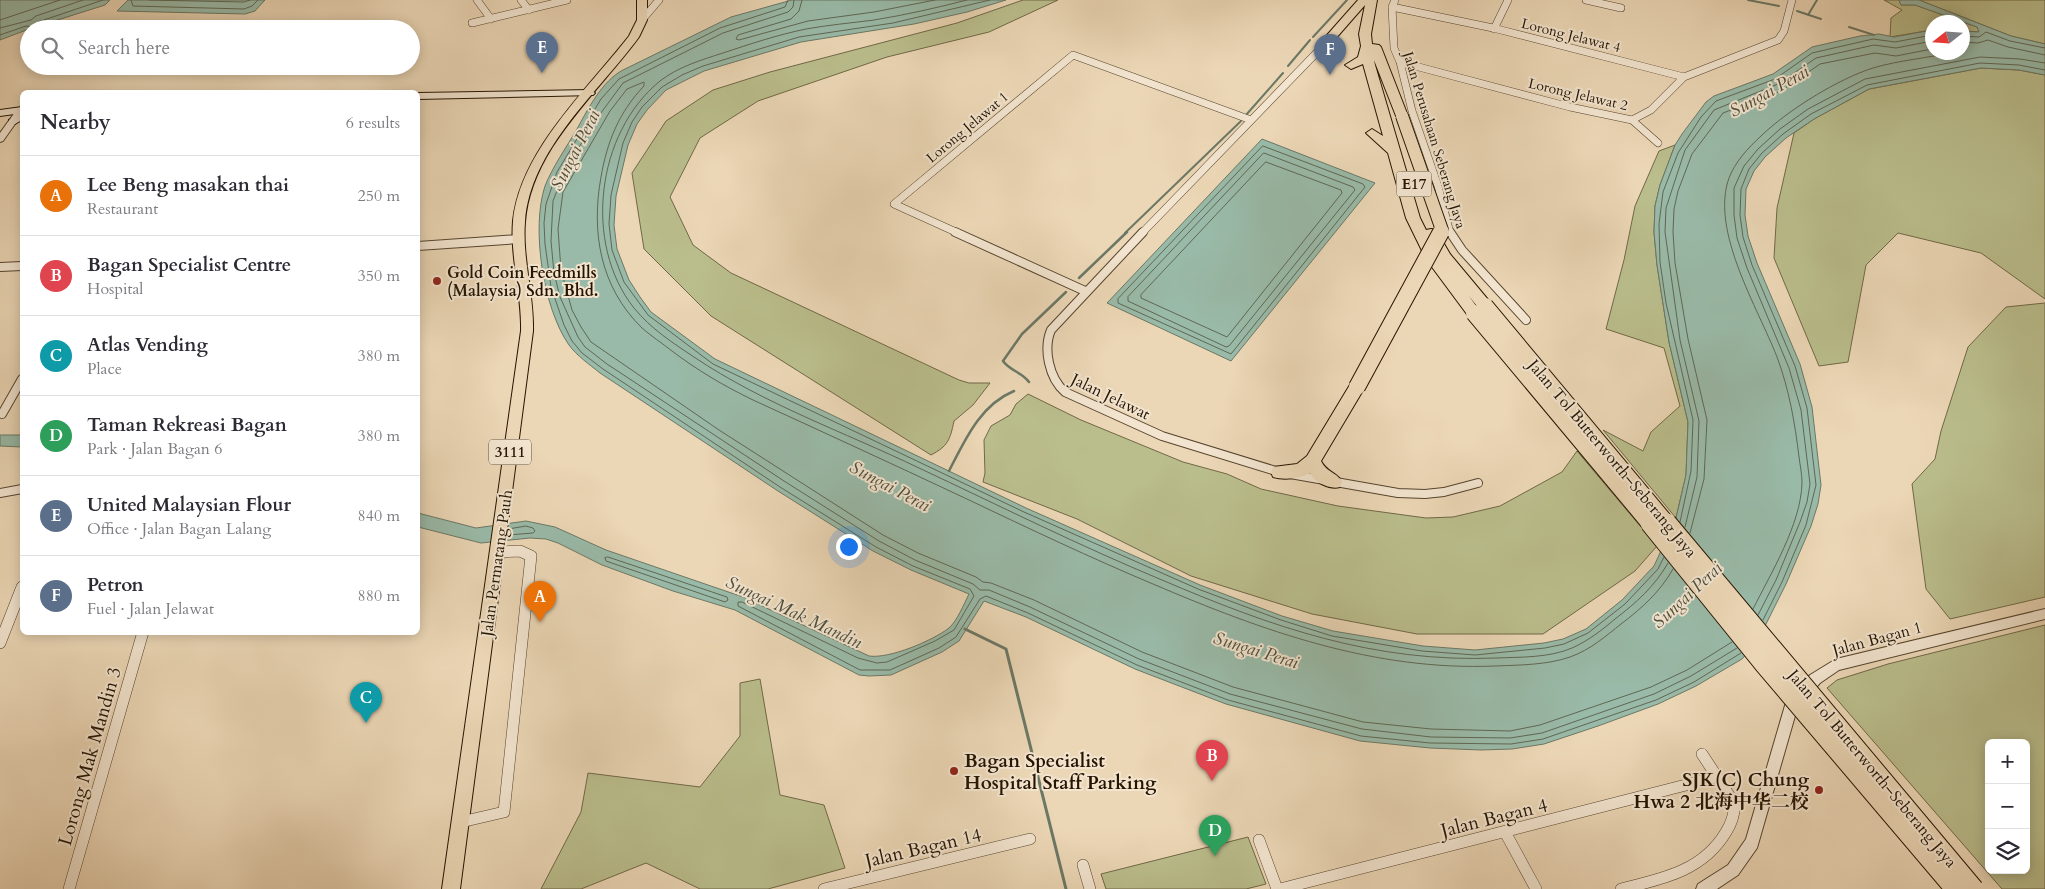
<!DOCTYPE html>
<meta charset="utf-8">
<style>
:root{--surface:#fff;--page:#f7f7f7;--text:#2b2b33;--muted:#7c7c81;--line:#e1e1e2;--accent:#b45309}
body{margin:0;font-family:Cardo,"Noto Serif SC",serif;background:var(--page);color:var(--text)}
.controls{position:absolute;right:15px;bottom:15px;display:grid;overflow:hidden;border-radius:8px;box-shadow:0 2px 12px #0003}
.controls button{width:45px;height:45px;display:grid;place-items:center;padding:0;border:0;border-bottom:1px solid var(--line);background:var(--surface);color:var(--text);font:25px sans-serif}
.compass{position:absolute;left:1925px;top:15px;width:45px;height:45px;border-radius:50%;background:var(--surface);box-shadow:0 2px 12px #0003;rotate:253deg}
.you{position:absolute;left:848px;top:546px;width:18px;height:18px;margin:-12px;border:4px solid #fff;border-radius:50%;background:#1a73e8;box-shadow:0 0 0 8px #1a73e833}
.badge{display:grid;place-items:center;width:32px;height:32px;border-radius:50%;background:var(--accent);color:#fff;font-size:16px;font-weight:700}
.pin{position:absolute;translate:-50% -41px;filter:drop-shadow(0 1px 2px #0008)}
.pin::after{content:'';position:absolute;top:26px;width:18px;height:15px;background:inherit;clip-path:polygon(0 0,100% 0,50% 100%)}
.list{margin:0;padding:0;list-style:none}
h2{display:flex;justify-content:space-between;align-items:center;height:65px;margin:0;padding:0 20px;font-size:21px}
h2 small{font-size:16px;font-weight:400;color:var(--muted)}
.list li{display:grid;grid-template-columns:32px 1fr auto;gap:15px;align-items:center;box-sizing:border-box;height:80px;padding:0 20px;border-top:1px solid var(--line)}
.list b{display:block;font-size:19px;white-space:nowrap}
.list p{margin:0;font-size:16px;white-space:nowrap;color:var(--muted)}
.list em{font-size:16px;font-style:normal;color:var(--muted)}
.icon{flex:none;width:28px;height:28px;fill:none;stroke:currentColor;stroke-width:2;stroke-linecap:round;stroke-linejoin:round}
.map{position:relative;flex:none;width:2045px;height:889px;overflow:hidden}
.search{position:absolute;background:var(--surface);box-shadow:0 2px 12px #0003;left:20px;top:20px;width:400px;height:55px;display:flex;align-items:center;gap:12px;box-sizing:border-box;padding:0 18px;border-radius:28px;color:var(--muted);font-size:19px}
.panel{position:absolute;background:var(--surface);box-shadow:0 2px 12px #0003;left:20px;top:90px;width:400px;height:545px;border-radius:8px}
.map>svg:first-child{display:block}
</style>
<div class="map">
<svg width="2045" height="889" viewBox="0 0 2045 889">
<rect width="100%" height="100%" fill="#ebd6b5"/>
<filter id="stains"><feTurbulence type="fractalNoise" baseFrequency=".004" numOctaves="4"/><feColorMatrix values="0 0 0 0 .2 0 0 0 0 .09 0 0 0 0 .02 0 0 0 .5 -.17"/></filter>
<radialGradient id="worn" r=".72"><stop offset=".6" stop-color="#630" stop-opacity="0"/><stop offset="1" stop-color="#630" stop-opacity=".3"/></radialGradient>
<!-- green -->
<path fill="#babd8c" stroke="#706846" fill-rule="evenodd" d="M1023,0H1058L989,32L887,57L758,101L700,138L670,197L693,245L731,273L959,380L969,383H990L973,405L954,421C950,440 948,446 931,455L711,316L644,249L632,173L666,121L713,90L770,72L957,23Z
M1884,0H1899L1901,5H1915L1977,27L1980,32L1963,31L1962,22H1932V30L1890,37L1891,18L1902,10Z
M1919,0H2045V44L2011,36Z
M1981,68L2019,70L2045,75V299L1981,253L1898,233L1866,265L1848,362L1819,366L1774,258L1777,208L1794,133L1814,119L1869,89Z
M1675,145L1660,185L1655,206L1654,232L1657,265L1669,342L1688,422L1686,475L1676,518L1603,430L1643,451L1651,432L1680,406L1664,348L1606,329L1624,260L1635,206L1659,151Z
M2045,303V597L1950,619L1926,589L1912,484L1935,459L1941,431L1968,347L2006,307Z
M1028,394L1081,420L1183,462L1227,474L1261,489L1338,506L1426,518L1453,517L1500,506L1562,472L1577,451L1657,546L1635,571L1543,634H1417L1312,614L1191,576L1077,519L983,482L985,473L984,440L991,426L1010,415L1016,404Z
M2045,625V889H2002L1827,688L1837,680L1888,664ZM1989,743H2026V870H1989Z
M760,679L780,795L824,805L845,868L768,889H700L646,863L581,889H541L581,812L588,773L700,787L740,736V683Z
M1248,837L1266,884L1246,889H1106L1101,874Z"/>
<!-- water -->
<path fill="#99baa8" stroke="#6b7865" d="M0,0H110L105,5L29,29L0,40Z
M128,0H265L255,11L245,14L117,11Z
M792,0H1006L967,12L914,24L801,42L704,71L666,90L647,110L637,124L628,145L616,196L614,225L617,249L629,280L640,297L651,312L715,359L1026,508L1200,585L1282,616L1333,631L1423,646L1475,650L1544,643L1563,639L1586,629L1622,600L1654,566L1676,518L1686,475L1688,422L1669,342L1657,265L1654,232L1655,206L1660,185L1675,145L1682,134L1706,102L1714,96L1773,74L1812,47L1860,36L1879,34L1894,37L1932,30V52H1962L1963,31L1979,32L1977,27L1915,5H1901L1899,0H1919L2011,36L2045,44V75L2019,70L1981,68L1869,89L1814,119L1786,138L1765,157L1754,171L1746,189L1745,215L1748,236L1757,263L1800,364L1812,407L1821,485L1818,504L1811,526L1786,584L1757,642L1742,659L1696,686L1658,704L1598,726L1544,744L1512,749L1481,750L1430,748L1360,741L1226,704L1135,669L1026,617L984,601L959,641L942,652L891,675L869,676L859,675L735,610L673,591L602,565L558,543L546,539L530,538L481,543L418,527V513L476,528L526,521L555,527L606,550L743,597L869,656C889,659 932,641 949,628C957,621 964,604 969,594L911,570L873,551L778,491L600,373C589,364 577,356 569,345C543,308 531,228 545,186C553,166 566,148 577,129C588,109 602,81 623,70L731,17Z
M1262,139L1375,183L1231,361L1107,303Z
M0,435H22V447L0,446Z"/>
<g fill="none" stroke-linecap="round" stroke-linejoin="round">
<!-- shore -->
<path stroke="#5f6754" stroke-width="1" d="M131,0L133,6L244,9L252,6L258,0
M149,0L244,2L250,0
M788,0L785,7L720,28L619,79L601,99L557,172L546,204L544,223L545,244L551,287L564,325L572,341L582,353L603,369L780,487L876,547L913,566L970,589L974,596L954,630L935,641L887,662L877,663L858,658L742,602H738V606L860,670H890L939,648L956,637L980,599L986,596L1028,613L1137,665L1228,700L1361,736L1430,743L1511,744L1543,739L1656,700L1694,682L1741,653
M794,0L793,7L788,12L723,33L623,83L592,125L563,175L553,201L551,241L554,273L560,297L578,337L585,347L607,364L784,481L879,541L915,560L973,584L980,590H989L1030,607L1139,659L1230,694L1362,729L1431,737L1510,738L1542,733L1654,694L1691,676L1737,648
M802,0L799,11L791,19L738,35L736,39L739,40L808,21L874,12L935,0
M967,0C936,8 905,15 874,20C851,23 828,25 806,29C777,35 750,44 723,53C701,60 678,67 660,81C596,133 583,244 634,308C651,329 673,343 694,357C764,404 844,432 919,468C1000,506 1080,546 1162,580C1272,627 1374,663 1496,658C1520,657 1549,658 1572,648C1588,641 1602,630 1615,619C1636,603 1655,586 1668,563
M990,0L893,23L799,37L703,66L682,75L662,87L642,107L632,122L623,143L611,195L609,224L612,250L624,282L648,315L713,364L1024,512L1198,589L1281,620L1332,636L1422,651L1475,655L1545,648L1564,644L1588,633L1625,604L1658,569L1664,557
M0,20L60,0
M0,28L31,20L36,16L83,0
M0,35L26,26L33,27L38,22L103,0
M1962,36L1979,37L1986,32L2010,41L2045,48
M1962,42L1978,43L1988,40L2008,47L2045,55
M1263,146L1363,184L1365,187L1231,354L1118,303V299Z
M1264,153L1353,187L1355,190L1229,346L1226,347L1128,301V297Z
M1266,162L1341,190L1342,193L1227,337L1141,298V295Z
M1680,522L1691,471L1693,420L1666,303L1660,262L1659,224L1663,192L1678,153L1701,117L1716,101L1775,79L1812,53L1873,39L1895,42L1932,35
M1685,527L1697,477L1699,421L1680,340L1665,232L1666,208L1685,150L1714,110L1778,84L1816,58L1874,45L1896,48L1932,41
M508,529L526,526L533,528L535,531L533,533L508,535
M1690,533L1704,479L1707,420L1688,339L1675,263L1673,232L1674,209L1678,191L1692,154L1723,113L1781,91L1820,64L1875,53L1896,56L1932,49
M608,557L727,597L728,600L725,602L606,561L605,558Z
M1673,569C1660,592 1642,608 1621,624C1606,636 1590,650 1570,657C1547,665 1520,665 1495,666C1374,671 1263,631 1153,584C1091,558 1030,529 969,500C897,466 825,433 753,400C724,386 697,370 672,351C662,343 651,336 642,328C600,287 591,232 601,177C607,142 619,112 644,86V82L627,89L610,111L563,192L558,229L561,270L572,310L581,327L591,342L719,430L883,535L918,553L976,577L983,582L991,583L1034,600L1142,652L1233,687L1363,722L1431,729L1510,731L1540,725L1651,687L1687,670L1732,642
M1753,609C1771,573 1801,524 1802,483C1802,474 1800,465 1799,457C1795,423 1789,389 1777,357C1758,308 1710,231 1729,178C1735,162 1748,148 1761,136C1788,110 1838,79 1873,68C1900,60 1928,58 1955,52
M1758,615L1776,580L1800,522L1807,502L1810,484L1801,410L1789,368L1747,268L1737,238L1734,215V188L1744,166L1758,149L1780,129L1808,109L1865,79L1980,57L2020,59L2045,63
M1763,620L1782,582L1806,525L1816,485L1807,408L1795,366L1752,265L1743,237L1740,215L1741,189L1749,169L1762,153L1783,134L1811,114L1867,85L1980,63L2019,65L2045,70"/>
<!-- stream-far2 -->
<path stroke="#6b7865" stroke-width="2" d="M1748,0L1779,6
M1797,11L1821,19
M1808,15L1817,0
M1849,27L1874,35
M1313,37L1347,0
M1288,66L1310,40
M1246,115L1283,73
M1125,233L1241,121"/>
<!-- stream-far1 -->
<path stroke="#6b7865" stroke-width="2.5" d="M1079,278L1127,232
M1029,382C1022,372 1010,371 1003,361L1022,334L1066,292
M949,471C965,440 980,405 1014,391"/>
<!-- stream -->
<path stroke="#6b7865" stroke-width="3" d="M965,629L1006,649L1066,889"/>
<!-- minor-far2 casing -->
<g stroke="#56442d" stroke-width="8">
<path id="minor-far2" d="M477,0L491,19
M521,0L529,10
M1395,0L1392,7L1394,48L1400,62L1412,111L1438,186L1450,233
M1586,0L1621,8
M1392,7L1493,28L1684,77
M642,20L659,0
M472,23L567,0
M1494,29L1508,0
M1400,62L1570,107L1632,120L1651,110L1684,77L1778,40L1784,31L1792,0
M1632,120L1658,143
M958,233L894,204L1073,55L1251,120
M1142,233L1326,43"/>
</g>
<!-- minor-far1 casing -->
<g stroke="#56442d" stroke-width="10">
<path id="minor-far1" d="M955,232L1085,291
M1143,232L1051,330C1043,349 1049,378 1065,392L1162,436L1279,472L1398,493L1425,494L1444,492L1478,483
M1450,232L1462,250L1526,320
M418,246L519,239
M0,267L22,266
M2,414L22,379
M0,493L22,489"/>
</g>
<!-- minor casing -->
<g stroke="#56442d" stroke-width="12">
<path id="minor" d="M0,643L22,587
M461,822L504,812L531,556L520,551L498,552
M1505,832L1536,889
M1259,840L1277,889
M1083,865L1090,889
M69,889L143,632
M824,889L1030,839
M1280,889L1717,777
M1621,889C1662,879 1703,871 1726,832C1731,824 1735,813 1734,803L1702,754"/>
</g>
<!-- tertiary casing -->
<g stroke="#56442d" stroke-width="2">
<path id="tertiary" d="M18,108H22V114L3,141L0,142V133Z
M2045,609V619L1839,670L1820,683L1797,709L1757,848L1738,875L1717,889H1696L1698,884L1728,865L1746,839L1786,702L1810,675L1836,659Z"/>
</g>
<!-- secondary casing -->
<g stroke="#251400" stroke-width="2">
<path id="secondary" d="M590,90L595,93L593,95L418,99V93Z
M22,107V113L0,116V110Z
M22,113V120L15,124H9V120Z"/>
</g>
<!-- primary casing -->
<g stroke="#251400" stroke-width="2">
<path id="primary" d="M637,0H647V20L639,37C599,92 530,149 525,222C522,258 534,294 533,331L460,889H442L521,331C522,294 510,258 513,221C520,151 588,89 629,36L637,20Z"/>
</g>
<!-- motorway casing -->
<g stroke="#251400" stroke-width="2">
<path id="motorway" d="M1358,0H1377L1371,34L1372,44L1379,45L1381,47L1408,116L1406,119H1398L1396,116L1374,60L1375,65L1420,218L1426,230L1431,229L1436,230L1450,254L1490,302L1492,306L1490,310H1480L1469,296L1481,313L1479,317H1469L1426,259L1406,218L1388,153L1366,133L1372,129L1383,136L1363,64L1351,69L1345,65L1358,57L1361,46L1359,34L1365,5L1330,45H1322L1320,43Z
M1357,381L1363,383L1365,387L1321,461C1327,473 1337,472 1342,482L1340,487C1330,490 1314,482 1310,473C1300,479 1283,480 1273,477L1271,472L1273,467L1297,464L1307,456L1351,383Z"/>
</g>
<!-- minor-far2 -->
<use href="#minor-far2" stroke="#f2e4cf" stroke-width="7"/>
<!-- minor-far1 -->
<use href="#minor-far1" stroke="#f2e4cf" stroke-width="8"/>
<!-- minor -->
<use href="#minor" stroke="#f2e4cf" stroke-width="11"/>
<!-- tertiary -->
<use href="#tertiary" fill="#f2e4cf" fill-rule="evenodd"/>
<!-- secondary -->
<use href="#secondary" fill="#f2e4cf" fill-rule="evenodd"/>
<!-- primary -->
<use href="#primary" fill="#ebd6b5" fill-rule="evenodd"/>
<!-- motorway -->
<use href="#motorway" fill="#ebd6b5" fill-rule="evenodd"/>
<!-- motorway-bridge-far2 casing -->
<g stroke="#251400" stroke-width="14" stroke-linecap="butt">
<path id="motorway-bridge-far2" d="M1402,116L1442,230L1440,233"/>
</g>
<!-- motorway-bridge-far1 casing -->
<g stroke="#251400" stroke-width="18" stroke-linecap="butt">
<path id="motorway-bridge-far1" d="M1485,306L1668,525
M1474,313L1651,525
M1357,387L1441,232"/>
</g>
<!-- motorway-bridge casing -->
<g stroke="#251400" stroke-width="21" stroke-linecap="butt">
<path id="motorway-bridge" d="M1650,523L1764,664L1955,889
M1667,523L1974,889"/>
</g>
<!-- motorway-bridge-far2 -->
<use href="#motorway-bridge-far2" stroke="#ebd6b5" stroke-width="12"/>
<!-- motorway-bridge-far1 -->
<use href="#motorway-bridge-far1" stroke="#ebd6b5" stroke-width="16"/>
<!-- motorway-bridge -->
<use href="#motorway-bridge" stroke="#ebd6b5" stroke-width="19"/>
</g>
<!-- markers -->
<g fill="#8f2418" stroke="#f2e4cf" stroke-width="2">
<circle cx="437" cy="281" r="5"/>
<circle cx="954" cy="771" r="5"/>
<circle cx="1819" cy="790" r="5"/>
</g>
<g text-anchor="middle" stroke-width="4" stroke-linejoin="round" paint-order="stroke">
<!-- far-street labels -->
<g font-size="14" fill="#251400" stroke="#f2e4cf">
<text transform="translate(1571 35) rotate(14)" y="5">Lorong Jelawat 4</text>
<text transform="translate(1578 94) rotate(13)" y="5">Lorong Jelawat 2</text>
<text transform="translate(967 127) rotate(-40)" y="5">Lorong Jelawat 1</text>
<text transform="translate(1435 140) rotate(73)" y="5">Jalan Perusahaan Seberang Jaya</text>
</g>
<!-- shield labels -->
<g fill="#f2e4cf" stroke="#62523e" stroke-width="1">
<rect x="1396.5" y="171.5" width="35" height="25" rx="4"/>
<rect x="489" y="439.5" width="42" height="25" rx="4"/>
</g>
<g font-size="15" font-weight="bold" fill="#251400">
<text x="1414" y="189">E17</text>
<text x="510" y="457">3111</text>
</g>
<!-- poi labels -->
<g font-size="16" font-weight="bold" fill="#251400" stroke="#f2e4cf" text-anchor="start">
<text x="447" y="278">Gold Coin Feedmills<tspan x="447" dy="18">(Malaysia) Sdn. Bhd.</tspan></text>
</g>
<!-- street labels -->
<g font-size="16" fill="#251400" stroke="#f2e4cf">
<text transform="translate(1111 396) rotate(26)" y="6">Jalan Jelawat</text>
<text transform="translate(1613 458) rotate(50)" y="6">Jalan Tol Butterworth–Seberang Jaya</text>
<text transform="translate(496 563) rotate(-82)" y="6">Jalan Permatang Pauh</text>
<text transform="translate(1877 638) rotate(-15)" y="6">Jalan Bagan 1</text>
<text transform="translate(1873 768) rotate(50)" y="6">Jalan Tol Butterworth–Seberang Jaya</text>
</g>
<!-- water labels -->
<g font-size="18" font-style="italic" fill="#4e4e3b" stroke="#f2e4cf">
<text transform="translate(1769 91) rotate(-29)" y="6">Sungai Perai</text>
<text transform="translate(575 150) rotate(-63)" y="6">Sungai Perai</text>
<text transform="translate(890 486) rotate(28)" y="6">Sungai Perai</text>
<text transform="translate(1687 595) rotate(-43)" y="6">Sungai Perai</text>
<text transform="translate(794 612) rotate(25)" y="6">Sungai Mak Mandin</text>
<text transform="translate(1256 650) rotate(17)" y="6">Sungai Perai</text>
</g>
<!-- near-street labels -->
<g font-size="19" fill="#251400" stroke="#f2e4cf">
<text transform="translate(89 756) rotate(-74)" y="7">Lorong Mak Mandin 3</text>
<text transform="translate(1494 817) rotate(-14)" y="7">Jalan Bagan 4</text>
<text transform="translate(923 847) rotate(-13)" y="7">Jalan Bagan 14</text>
</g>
<!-- near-poi labels -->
<g font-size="19" font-weight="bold" fill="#251400" stroke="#f2e4cf" text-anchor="start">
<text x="964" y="767">Bagan Specialist<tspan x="964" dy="22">Hospital Staff Parking</tspan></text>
<text x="1809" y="786" text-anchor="end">SJK(C) Chung<tspan x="1809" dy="22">Hwa 2 北海中华二校</tspan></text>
</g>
</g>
<rect width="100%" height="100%" filter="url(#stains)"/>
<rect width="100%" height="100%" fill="url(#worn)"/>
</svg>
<div class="controls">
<button>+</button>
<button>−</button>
<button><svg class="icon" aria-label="layers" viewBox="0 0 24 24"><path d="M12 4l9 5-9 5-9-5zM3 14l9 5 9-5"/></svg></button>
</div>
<svg class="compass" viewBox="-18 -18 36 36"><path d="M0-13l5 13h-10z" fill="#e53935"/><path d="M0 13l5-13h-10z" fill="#7c7c81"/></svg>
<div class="you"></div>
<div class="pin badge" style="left:540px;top:622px;background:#e8710a">A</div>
<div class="pin badge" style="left:1212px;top:781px;background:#e0444e">B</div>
<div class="pin badge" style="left:366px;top:723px;background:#0f9aa8">C</div>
<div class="pin badge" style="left:1215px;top:856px;background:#2e9e5b">D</div>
<div class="pin badge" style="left:542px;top:73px;background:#5c6f8a">E</div>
<div class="pin badge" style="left:1330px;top:75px;background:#5c6f8a">F</div>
<div class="search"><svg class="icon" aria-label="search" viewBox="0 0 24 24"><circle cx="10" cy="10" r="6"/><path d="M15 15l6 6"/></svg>Search here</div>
<section class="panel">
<h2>Nearby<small>6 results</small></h2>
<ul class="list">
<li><span class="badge" style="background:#e8710a">A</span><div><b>Lee Beng masakan thai</b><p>Restaurant</p></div><em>250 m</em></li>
<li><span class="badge" style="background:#e0444e">B</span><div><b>Bagan Specialist Centre</b><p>Hospital</p></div><em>350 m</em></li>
<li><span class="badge" style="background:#0f9aa8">C</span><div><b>Atlas Vending</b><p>Place</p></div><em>380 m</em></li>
<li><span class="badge" style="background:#2e9e5b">D</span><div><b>Taman Rekreasi Bagan</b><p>Park · Jalan Bagan 6</p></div><em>380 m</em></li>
<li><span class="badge" style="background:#5c6f8a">E</span><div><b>United Malaysian Flour</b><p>Office · Jalan Bagan Lalang</p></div><em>840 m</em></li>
<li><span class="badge" style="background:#5c6f8a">F</span><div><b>Petron</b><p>Fuel · Jalan Jelawat</p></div><em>880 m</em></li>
</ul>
</section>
</div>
